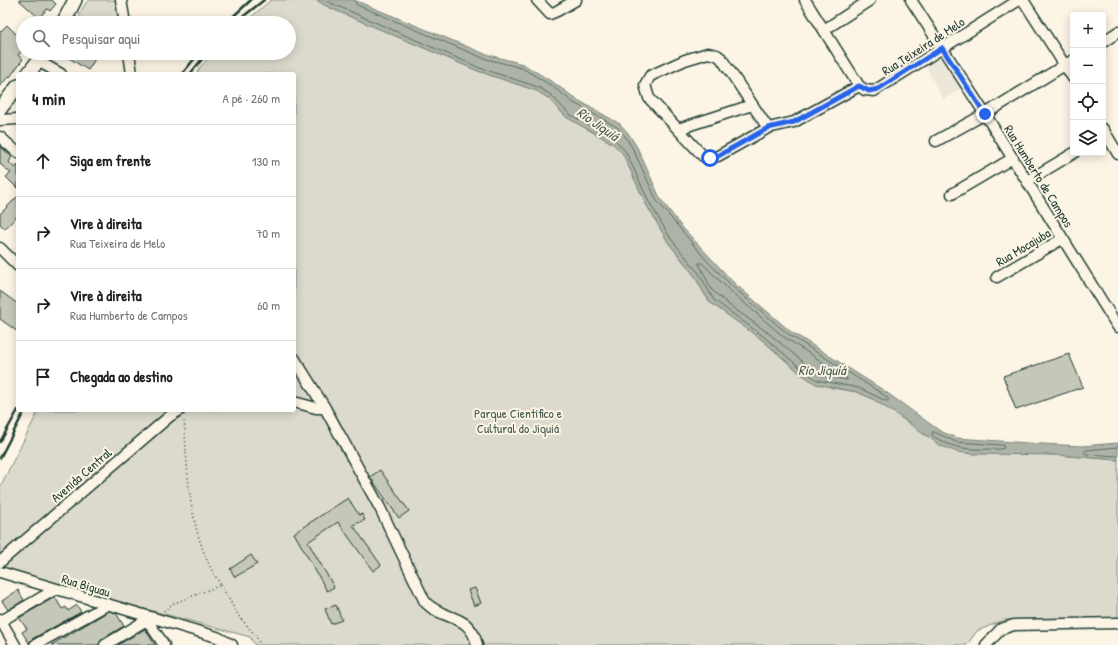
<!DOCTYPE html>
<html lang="pt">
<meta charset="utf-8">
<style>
:root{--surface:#fff;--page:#f2f2f2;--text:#202124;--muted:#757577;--line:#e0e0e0}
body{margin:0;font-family:"Patrick Hand",sans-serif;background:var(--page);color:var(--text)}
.controls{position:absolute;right:12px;top:12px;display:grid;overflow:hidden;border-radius:4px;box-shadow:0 2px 10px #0003}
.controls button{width:36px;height:36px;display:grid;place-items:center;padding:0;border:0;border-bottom:1px solid var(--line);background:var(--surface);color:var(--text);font:20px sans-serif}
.stop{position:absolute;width:12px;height:12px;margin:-9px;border:3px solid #2563eb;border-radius:50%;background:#fff}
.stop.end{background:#2563eb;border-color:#fff;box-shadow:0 1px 4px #0008}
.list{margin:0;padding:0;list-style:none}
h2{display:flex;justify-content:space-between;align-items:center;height:52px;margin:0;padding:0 16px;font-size:17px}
h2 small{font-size:13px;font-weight:400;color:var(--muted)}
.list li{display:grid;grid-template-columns:26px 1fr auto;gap:12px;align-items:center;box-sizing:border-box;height:72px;padding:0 16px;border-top:1px solid var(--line)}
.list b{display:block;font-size:15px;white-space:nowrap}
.list p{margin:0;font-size:13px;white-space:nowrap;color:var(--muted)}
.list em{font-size:13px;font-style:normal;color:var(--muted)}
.icon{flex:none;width:22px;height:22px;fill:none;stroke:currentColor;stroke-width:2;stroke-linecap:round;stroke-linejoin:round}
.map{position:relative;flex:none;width:1118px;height:645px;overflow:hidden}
.search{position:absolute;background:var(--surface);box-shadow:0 2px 10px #0003;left:16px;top:16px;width:280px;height:44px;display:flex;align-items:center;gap:10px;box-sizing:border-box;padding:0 14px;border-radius:22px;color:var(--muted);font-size:15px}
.panel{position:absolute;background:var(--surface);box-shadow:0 2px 10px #0003;left:16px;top:72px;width:280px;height:340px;border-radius:4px}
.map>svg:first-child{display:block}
</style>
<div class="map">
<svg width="1118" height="645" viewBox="0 0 1118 645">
<rect width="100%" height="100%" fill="#fcf5e5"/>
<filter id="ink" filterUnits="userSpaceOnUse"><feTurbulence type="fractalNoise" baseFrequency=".025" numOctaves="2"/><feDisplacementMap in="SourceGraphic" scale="8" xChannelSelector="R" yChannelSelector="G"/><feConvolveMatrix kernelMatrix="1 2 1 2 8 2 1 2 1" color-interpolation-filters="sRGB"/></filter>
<g filter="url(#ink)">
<!-- built -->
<path fill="#ece7d8" d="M941,55L962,88L943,99L925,65Z"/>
<!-- green -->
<path fill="#dcdacc" stroke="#7e8c80" d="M88,0H119L121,23C109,23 85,27 79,14Z
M271,0H316L330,8L478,71L537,91L548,98L566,117L612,143L623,154L646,204L668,242L694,275L705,295L711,303L761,339L801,374L832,388L857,392L871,398L888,408L923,434L957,452L1057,455L1118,460V619L1004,620L977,631L967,645H255L250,637L19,575L0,567V487L39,410H294V74H196L201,66L214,53H289V23H244Z"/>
<!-- water -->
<path fill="#aeb3a7" stroke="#758479" d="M316,0H354L485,54L523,64L554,83L576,99L620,124L628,133L637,147L660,198L681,226L734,283L790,331L883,390L940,431L957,438L1042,444L1082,446L1118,443V460L1057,455L974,454L957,452L939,445L913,425L871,398L857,392L816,384L801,374L761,339L711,303L705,295L694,275L668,242L646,204L623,154L612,143L566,117L548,98L537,91L478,71L330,8Z"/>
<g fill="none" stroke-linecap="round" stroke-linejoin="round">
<!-- shore -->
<path stroke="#586c62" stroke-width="1" d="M324,0L480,68L538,87L551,95L569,114L614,139L626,152L649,202L671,239L698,272L714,300L763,336L804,371L817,380L859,388L886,401H888V398L881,393L788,334L732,286L708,262L657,201L633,149L625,136L617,127L574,103L552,86L522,68L483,58L357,5L354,0
M699,263H702L728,289L784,337L847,378V380L819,375L767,332L729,305L712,290Z
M934,432L956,442L1003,445L1004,448C1000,450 994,449 989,449C968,450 949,448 932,435V433Z
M1118,447L1086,450L1084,452L1086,454L1118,456"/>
</g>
<!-- building -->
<path fill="#c5c7b9" stroke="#1f3d34" d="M19,0H52L56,4L50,11L47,9L39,18Z
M7,25L23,41V50L18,55L23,59L10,77L9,76L0,86V32Z
M61,53H99L88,70Z
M0,146L12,157L9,162L15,168L18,165V189L6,177L11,173L0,164Z
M18,196V215L5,229L0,224V214Z
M0,291L18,304V332L0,319Z
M1069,354L1083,387L1016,410L1003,376Z
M380,470L409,511L399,518L370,477Z
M348,498L359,515L362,514L365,520L353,525L381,565L373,571L338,522L308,542L334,587L327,591L294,533Z
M251,555L257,564L235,577L230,569Z
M475,588L481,603L474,606L468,590Z
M18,590L24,600L8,610L2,601Z
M55,597L62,609L66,607L68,611L77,605L81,612L32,639L29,643L22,632L27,629L19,618Z
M336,605L342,620L331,624L325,609Z
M109,611L116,613L124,626L102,639L99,645H51Z
M145,629L155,645H118Z"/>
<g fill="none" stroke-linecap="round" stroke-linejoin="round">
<!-- minor casing -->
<g stroke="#1f3d34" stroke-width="13">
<path id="minor" d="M121,0L125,23
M537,0L550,14L557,11L576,0
M805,0L859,86L865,90L874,91L1019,0
M911,0L985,114L1118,327
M1023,0L1073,78
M65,19L75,23
M824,30L870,0
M1103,42L1118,32
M129,53L132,74
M38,61L61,74
M0,120L18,119
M768,128L721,58L717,55L708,53L685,60L650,76L645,85L649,98L703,156L710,158L718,156L768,128L794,122L859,86
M678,129L752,105
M1103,129L1118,154
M0,137L18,153
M936,141L985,114L1073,60
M1027,181L1074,153
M952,194L1013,158
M0,248L18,266
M997,277L1062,239
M294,358L325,408L380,508L425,602C444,622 470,612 477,645
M294,402L316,408H325
M0,562L170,416L180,410
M0,572L217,637L232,645
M0,619L15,645
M147,620L164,645
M1,621L56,589
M35,645L107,605
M105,645L150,618
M986,645L1001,629L1014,625L1118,623"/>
</g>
<!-- major casing -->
<g stroke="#1f3d34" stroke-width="16">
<path id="major" d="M63,23L75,0
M28,74L44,53
M0,109L18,86"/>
</g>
<!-- path -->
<path stroke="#1f3d34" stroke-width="1.5" stroke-dasharray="1 3" stroke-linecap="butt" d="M221,585L238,615L256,636L260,645
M164,611L172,604L221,585C188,538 188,475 184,419"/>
<!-- minor -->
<use href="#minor" stroke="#fcf5e5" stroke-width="10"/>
<!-- major -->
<use href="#major" stroke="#fcf5e5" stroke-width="13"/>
<!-- rail -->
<path stroke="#1f3d34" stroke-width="2.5" d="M226,23L251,0
M235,23L264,0
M182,74L199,53
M190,74L207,53
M0,442L18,410
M0,458L25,410"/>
</g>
</g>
<g fill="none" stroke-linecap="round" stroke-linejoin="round" filter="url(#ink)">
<!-- route -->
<path stroke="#2563eb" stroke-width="5" d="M710,158L718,156L768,128L794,122L859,86L869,91L878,89L942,48L985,114"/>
</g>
<g text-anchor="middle" stroke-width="4" stroke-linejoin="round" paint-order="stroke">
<!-- street labels -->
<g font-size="13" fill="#1f3d34" stroke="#fcf5e5">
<text transform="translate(923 46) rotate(-33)" y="5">Rua Teixeira de Melo</text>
<text transform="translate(1039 176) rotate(58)" y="5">Rua Humberto de Campos</text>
<text transform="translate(1023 247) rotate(-31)" y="5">Rua Mocajuba</text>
<text transform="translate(81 475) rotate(-41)" y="5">Avenida Central</text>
<text transform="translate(86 585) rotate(17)" y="5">Rua Biguau</text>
</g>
<!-- park labels -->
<g font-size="13" fill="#455c52" stroke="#fcf5e5">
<text x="518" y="418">Parque Científico e<tspan x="518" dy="15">Cultural do Jiquiá</tspan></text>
</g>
<!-- water labels -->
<g font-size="14" font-style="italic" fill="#435a51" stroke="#fcf5e5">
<text transform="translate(598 124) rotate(35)" y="5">Rio Jiquiá</text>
<text x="822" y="375">Rio Jiquiá</text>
</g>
</g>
</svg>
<div class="controls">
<button>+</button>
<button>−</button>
<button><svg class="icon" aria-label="locate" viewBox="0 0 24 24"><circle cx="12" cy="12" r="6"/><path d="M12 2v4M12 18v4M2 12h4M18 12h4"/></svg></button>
<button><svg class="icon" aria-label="layers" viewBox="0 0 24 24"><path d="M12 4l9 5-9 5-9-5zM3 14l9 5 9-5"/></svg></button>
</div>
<div class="stop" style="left:710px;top:158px"></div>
<div class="stop end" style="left:985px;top:114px"></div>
<div class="search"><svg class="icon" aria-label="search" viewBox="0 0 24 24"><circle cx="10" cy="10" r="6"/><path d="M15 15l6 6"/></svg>Pesquisar aqui</div>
<section class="panel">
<h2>4 min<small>A pé · 260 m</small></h2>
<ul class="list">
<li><svg class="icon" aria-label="ahead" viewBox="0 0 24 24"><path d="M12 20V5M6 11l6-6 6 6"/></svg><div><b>Siga em frente</b></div><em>130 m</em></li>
<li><svg class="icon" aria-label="right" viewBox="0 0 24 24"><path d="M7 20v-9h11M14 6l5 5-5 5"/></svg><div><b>Vire à direita</b><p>Rua Teixeira de Melo</p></div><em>70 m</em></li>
<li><svg class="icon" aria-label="right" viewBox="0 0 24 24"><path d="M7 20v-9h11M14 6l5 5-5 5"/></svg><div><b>Vire à direita</b><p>Rua Humberto de Campos</p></div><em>60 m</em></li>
<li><svg class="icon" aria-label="arrive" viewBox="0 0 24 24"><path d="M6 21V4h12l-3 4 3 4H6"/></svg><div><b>Chegada ao destino</b></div></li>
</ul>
</section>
</div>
